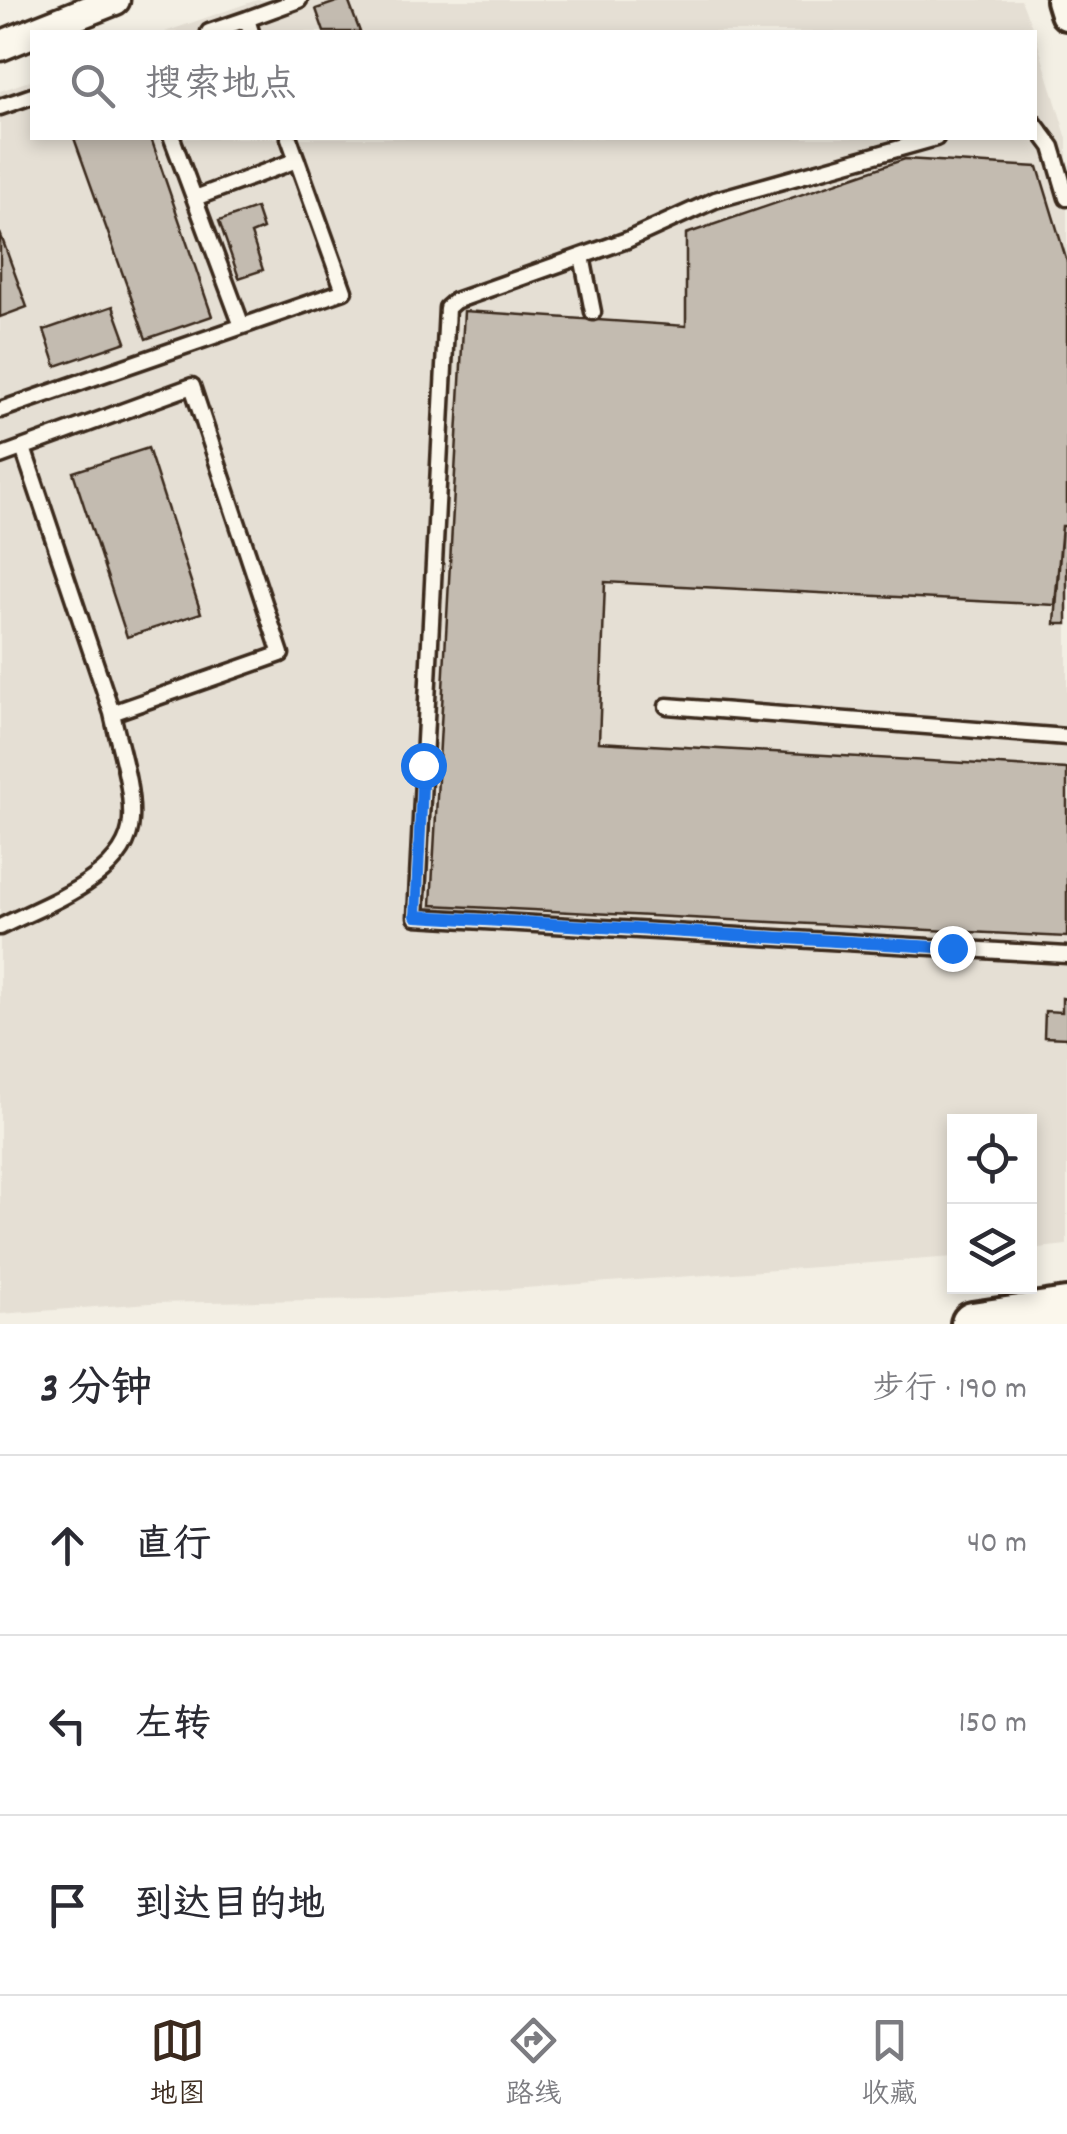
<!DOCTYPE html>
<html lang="zh">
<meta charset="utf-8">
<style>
:root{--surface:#fff;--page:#f2f2f3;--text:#2b2b33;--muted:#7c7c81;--line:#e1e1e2;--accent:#3b2a1e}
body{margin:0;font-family:Dekko,"LXGW WenKai TC",sans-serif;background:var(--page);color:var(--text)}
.controls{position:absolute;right:30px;bottom:30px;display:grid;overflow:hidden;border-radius:0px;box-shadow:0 5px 15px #0003}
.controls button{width:90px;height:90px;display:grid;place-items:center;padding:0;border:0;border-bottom:2px solid var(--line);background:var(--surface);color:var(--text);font:50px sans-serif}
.stop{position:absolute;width:30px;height:30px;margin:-22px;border:8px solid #1a73e8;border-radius:50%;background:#fff}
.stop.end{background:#1a73e8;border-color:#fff;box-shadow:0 2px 10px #0008}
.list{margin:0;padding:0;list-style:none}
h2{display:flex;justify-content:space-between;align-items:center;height:130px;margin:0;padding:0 40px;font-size:42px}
h2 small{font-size:32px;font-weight:400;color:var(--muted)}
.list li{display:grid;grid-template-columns:65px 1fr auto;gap:30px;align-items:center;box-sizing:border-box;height:180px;padding:0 40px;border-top:2px solid var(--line)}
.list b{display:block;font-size:38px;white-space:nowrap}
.list em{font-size:32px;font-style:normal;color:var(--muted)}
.icon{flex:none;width:55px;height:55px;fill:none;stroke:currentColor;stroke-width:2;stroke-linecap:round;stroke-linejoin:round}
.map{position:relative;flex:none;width:1067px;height:1324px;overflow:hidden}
.search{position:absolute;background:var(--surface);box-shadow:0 5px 15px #0003;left:30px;right:30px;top:30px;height:110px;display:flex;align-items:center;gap:25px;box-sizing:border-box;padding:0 35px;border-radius:0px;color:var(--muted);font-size:38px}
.sheet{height:670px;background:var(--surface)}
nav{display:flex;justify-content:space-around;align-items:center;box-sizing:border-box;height:140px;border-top:2px solid var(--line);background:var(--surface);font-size:28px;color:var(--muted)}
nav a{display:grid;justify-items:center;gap:5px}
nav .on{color:var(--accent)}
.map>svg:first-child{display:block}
</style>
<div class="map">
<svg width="1067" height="1324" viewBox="0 0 1067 1324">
<rect width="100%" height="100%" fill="#f3efe4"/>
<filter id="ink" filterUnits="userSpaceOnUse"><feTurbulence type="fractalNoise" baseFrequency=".01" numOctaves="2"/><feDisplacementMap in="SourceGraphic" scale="20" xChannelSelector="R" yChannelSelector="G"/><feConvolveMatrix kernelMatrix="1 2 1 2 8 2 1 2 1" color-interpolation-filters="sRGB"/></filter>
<g filter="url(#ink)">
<!-- built -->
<path fill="#e5dfd4" d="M257,0H1021L1034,32H165Z
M1035,34L1067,139V1245L1030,1249V1122H954V1257L374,1299L150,1303L0,1314V91L32,80V138H1034Z"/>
<!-- building -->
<path fill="#c3bbb0" stroke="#3b2a1e" stroke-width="2.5" d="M342,0H348L360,32H324L316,9Z
M74,138H151L212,316L146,339Z
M905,159L1038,167L1067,262V526H1062L1055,605L605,582L599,742L1067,769V937L431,905L464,311L686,326V234Z
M256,208L263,229L251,234L263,270L239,278L219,221Z
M0,233L27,307L0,317Z
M113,306L126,342L56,366L44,330Z
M148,448L201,613L127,637L73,472Z
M1062,526H1067V624H1055Z
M1062,998L1067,999V1038L1044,1037L1045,1011L1062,1012Z"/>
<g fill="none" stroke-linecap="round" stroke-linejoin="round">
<!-- service casing -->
<g stroke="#3b2a1e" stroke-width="21">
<path id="service" d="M247,19L299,0
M209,32L247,19L251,32
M0,107L32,96
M1034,123L1052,147L1067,198
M172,138L242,326
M936,138L715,200L627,240L455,301L447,308L416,917L1067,955
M195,198L297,160
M582,256L593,312
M0,410L344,291L289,138
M0,456L192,386L281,654L112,713L23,448
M667,706L1067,737
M0,927C43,905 129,877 131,820C133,786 119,747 112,713"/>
</g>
<!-- minor casing -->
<g stroke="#3b2a1e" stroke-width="35">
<path id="minor" d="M34,32L115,0
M0,46L32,33"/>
</g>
<!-- tertiary casing -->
<g stroke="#3b2a1e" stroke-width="40">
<path id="tertiary" d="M1063,0L1067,13"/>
</g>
<!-- primary casing -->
<g stroke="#3b2a1e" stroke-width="50">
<path id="primary" d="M973,1324L1067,1310"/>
</g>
<!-- service -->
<use href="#service" stroke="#fbf7ec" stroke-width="14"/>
<!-- minor -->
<use href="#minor" stroke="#fbf7ec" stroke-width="28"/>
<!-- tertiary -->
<use href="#tertiary" stroke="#fbf7ec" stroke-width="32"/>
<!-- primary -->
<use href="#primary" stroke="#fbf7ec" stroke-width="42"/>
</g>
</g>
<g fill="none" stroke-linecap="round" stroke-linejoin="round" filter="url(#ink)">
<!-- route -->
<path stroke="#1a73e8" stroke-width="12" d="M423,765L416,916L952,948"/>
</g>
</svg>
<div class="controls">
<button><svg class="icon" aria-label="locate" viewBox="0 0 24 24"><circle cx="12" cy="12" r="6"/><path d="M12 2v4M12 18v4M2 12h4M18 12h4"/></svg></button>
<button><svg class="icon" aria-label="layers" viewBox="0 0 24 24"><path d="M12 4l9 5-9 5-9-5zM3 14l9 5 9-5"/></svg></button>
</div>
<div class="stop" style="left:423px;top:765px"></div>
<div class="stop end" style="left:952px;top:948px"></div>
<div class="search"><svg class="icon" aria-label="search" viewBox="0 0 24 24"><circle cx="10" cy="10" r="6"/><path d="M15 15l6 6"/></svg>搜索地点</div>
</div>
<section class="sheet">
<h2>3 分钟<small>步行 · 190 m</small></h2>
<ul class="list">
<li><svg class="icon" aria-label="ahead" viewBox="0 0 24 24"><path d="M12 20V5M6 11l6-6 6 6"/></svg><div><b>直行</b></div><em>40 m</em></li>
<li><svg class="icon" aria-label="left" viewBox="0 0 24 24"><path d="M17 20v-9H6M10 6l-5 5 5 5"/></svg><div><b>左转</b></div><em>150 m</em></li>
<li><svg class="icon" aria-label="arrive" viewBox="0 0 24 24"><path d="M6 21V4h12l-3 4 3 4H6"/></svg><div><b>到达目的地</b></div></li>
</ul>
</section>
<nav>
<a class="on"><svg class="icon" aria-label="map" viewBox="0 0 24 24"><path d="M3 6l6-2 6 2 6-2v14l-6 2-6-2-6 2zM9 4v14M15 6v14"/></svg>地图</a>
<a><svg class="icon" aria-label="directions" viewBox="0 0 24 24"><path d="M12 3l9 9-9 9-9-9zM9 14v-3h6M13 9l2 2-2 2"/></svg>路线</a>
<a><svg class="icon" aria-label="saved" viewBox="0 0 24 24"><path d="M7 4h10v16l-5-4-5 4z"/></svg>收藏</a>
</nav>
